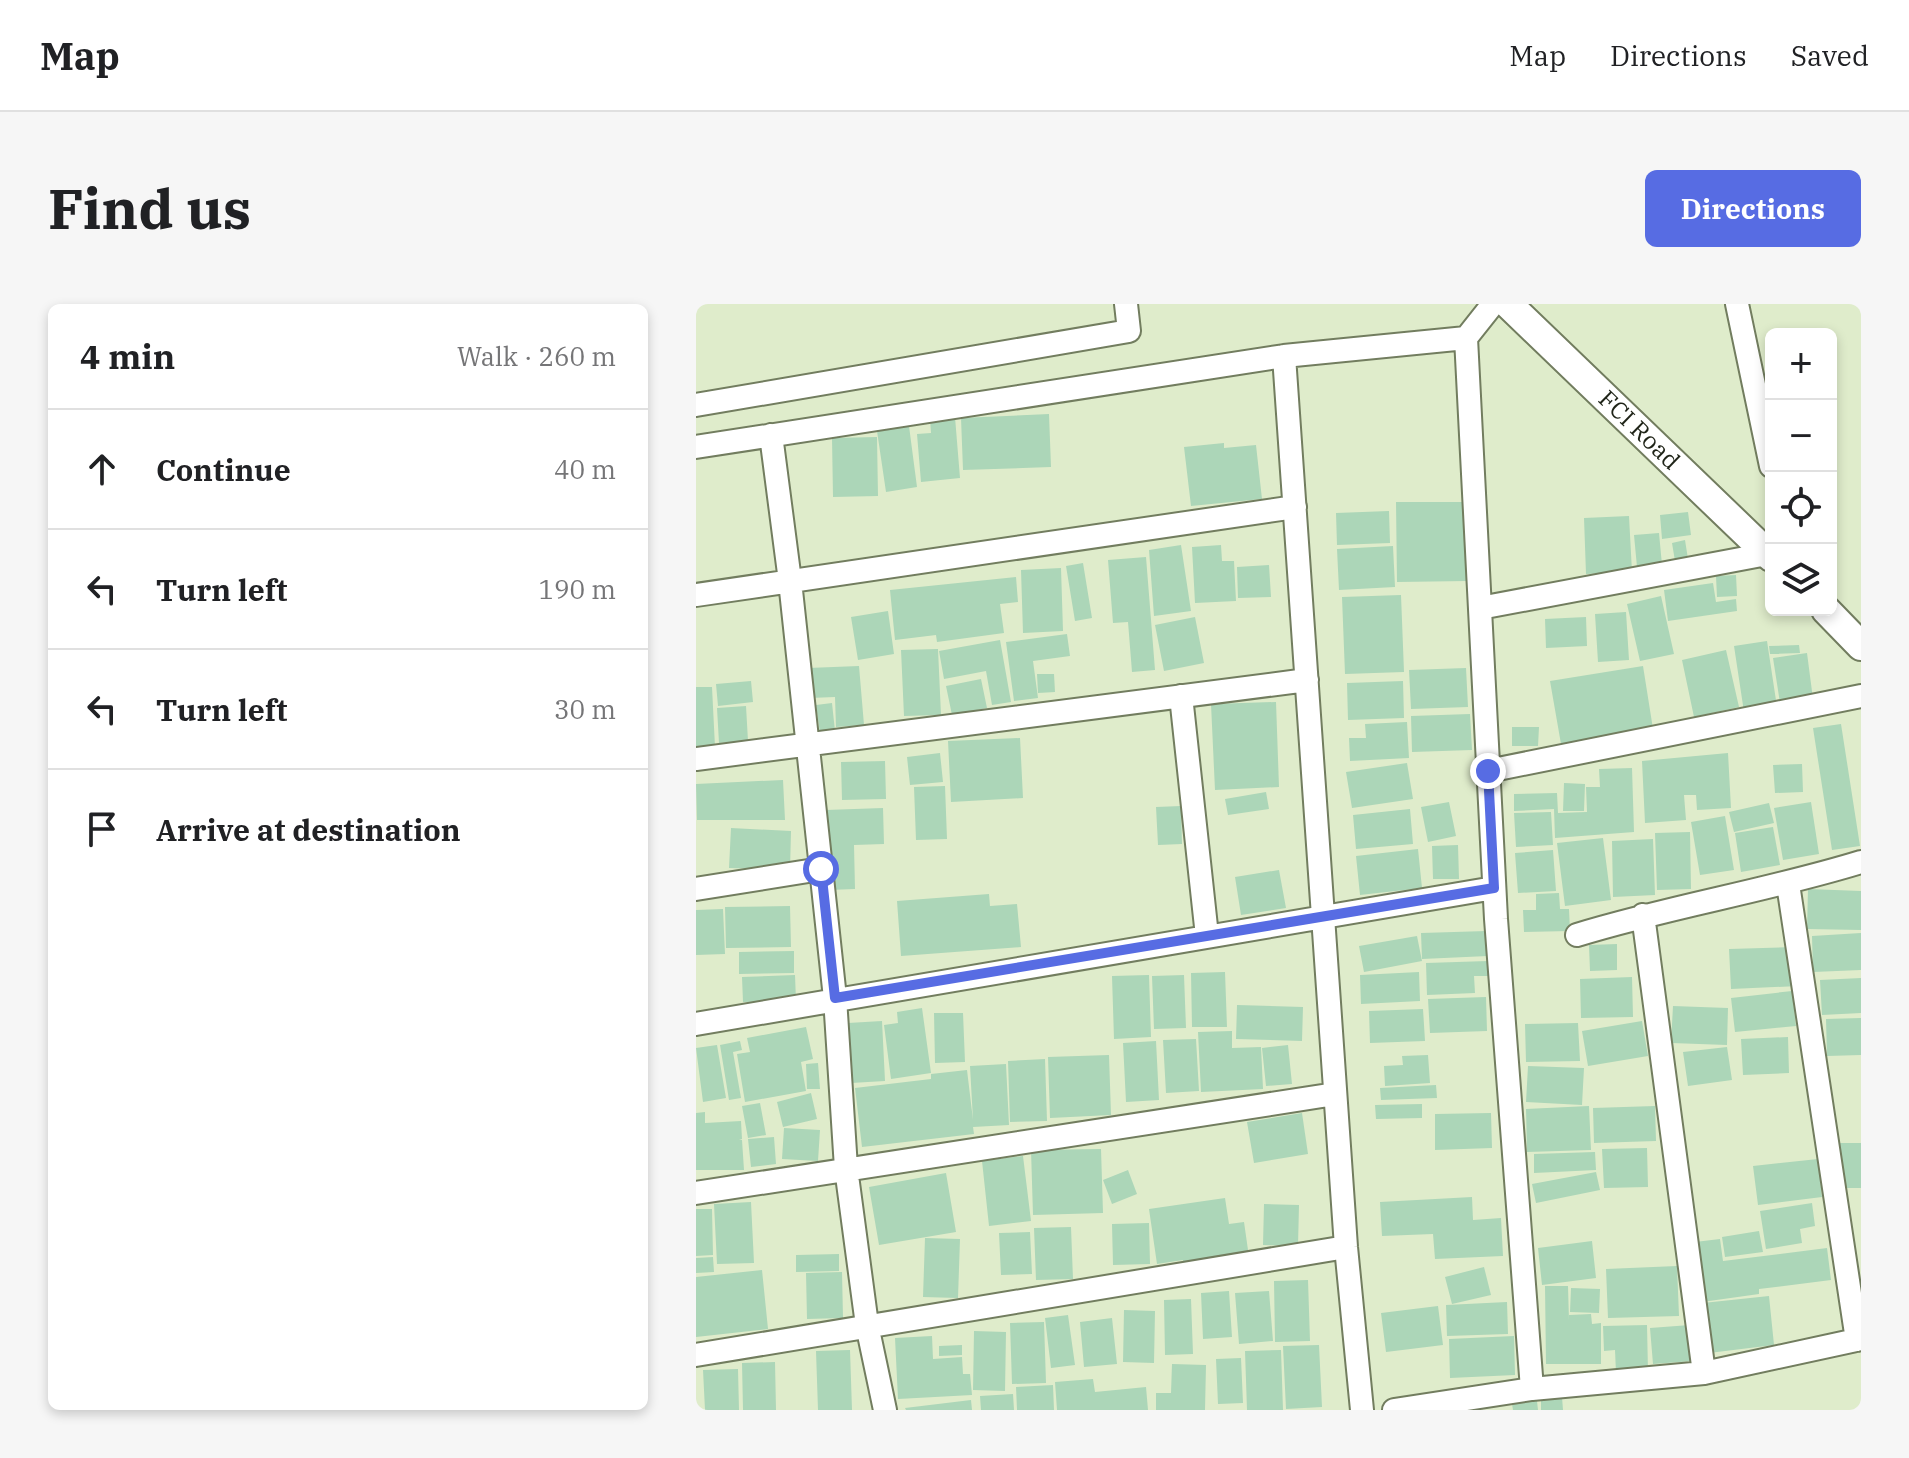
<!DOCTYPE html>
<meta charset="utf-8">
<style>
:root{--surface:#fff;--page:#f6f6f6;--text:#202124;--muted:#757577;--line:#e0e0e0;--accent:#576ce3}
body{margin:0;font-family:"IBM Plex Serif",serif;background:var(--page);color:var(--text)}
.controls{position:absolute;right:24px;top:24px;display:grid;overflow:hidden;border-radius:12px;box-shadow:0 4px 12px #0003}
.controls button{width:72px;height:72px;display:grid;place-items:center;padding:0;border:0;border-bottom:2px solid var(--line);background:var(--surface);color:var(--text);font:40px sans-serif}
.stop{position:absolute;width:24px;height:24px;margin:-18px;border:6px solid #576ce3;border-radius:50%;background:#fff}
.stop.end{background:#576ce3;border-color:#fff;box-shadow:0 2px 8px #0008}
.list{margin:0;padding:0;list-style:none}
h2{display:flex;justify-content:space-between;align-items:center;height:104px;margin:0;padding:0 32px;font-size:34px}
h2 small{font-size:26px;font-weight:400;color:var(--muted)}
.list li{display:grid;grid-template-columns:52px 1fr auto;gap:24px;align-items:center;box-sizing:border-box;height:120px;padding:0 32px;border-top:2px solid var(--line)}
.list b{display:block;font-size:30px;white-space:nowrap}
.list em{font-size:26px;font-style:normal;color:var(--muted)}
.icon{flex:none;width:44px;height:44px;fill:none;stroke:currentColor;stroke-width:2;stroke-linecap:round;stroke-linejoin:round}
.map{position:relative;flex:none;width:1165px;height:1106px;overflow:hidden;border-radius:12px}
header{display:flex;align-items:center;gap:48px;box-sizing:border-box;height:112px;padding:0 40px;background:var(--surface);border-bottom:2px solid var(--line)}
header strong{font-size:38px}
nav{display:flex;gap:44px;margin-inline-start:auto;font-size:28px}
.intro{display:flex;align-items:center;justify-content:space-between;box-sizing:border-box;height:192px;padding:0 48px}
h1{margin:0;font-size:56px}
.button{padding:20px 36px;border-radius:12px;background:var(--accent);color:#fff;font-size:28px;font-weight:700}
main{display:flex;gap:48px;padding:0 48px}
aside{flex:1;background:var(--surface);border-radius:12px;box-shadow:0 4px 12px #0003}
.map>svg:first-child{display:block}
</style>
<header>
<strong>Map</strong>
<nav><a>Map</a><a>Directions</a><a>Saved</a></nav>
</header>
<div class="intro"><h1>Find us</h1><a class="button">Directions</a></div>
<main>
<aside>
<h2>4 min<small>Walk · 260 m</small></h2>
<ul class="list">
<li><svg class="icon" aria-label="ahead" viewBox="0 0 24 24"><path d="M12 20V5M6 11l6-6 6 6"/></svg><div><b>Continue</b></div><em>40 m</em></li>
<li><svg class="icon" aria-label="left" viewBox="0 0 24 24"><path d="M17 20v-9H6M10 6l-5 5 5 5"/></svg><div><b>Turn left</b></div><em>190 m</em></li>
<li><svg class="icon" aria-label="left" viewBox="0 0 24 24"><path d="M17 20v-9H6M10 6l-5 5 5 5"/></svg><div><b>Turn left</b></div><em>30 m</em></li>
<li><svg class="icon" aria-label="arrive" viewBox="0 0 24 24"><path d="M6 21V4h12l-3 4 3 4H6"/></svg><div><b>Arrive at destination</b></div></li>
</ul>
</aside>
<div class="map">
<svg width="1165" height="1106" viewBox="0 0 1165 1106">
<rect width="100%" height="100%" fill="#dfeccb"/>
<!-- building -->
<path fill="#acd6b8" d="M353,110L355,163L267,166L265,114Z
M259,113L264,174L225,178L221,130L235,129L234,115Z
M213,122L221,183L190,188L181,127Z
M181,133L182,192L137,193L136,134Z
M528,139V144L560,141L566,195L495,202L488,143Z
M700,198H770L771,277L701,278Z
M693,207L694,239L641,241L640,209Z
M992,208L995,231L966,235L964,211Z
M933,212L936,268L890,270L888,214Z
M963,229L966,261L941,263L938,231Z
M989,236L992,255L979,257L976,239Z
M485,241L495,307L458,312L453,246Z
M525,241L526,257H538L540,297L499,299L496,243Z
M697,242L699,283L643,286L641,245Z
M450,253L459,366L436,368L432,318L417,319L412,256Z
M387,259L396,314L379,317L370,262Z
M573,261L575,293L542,294L541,263Z
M365,264L367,327L327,329L325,266Z
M1040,271L1041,292L1021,293L1020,272Z
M320,273L322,298L304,300L308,329L241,338L240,331L199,336L194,286Z
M1017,279L1020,298L1040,295L1041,307L972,317L968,286Z
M705,291L708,368L649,370L646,293Z
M965,292L978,350L944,357L931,300Z
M192,307L198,350L162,356L155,313Z
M930,308L933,356L902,358L899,310Z
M499,313L508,359L468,367L459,321Z
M890,313L891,342L850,344L849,315Z
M371,330L374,352L337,357L342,394L318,397L310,338Z
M304,336L315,398L296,401L290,367L248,375L243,347Z
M1071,337L1081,403L1048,408L1038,342Z
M1103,341L1104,349L1074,350L1073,342Z
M242,345L245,411L208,412L205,346Z
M1030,346L1043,403L998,413L986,356Z
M1111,349L1117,395L1084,399L1077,354Z
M163,362L168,421L140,423L139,393L114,394L112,364Z
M947,362L957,425L865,440L854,377Z
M770,364L772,403L715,405L713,366Z
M341,370H358L359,388L342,389Z
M285,375L291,404L256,411L250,382Z
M55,377L57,398L22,402L20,380Z
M707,377L708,414L652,416L651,379Z
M0,383H16L19,443L0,444Z
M580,398L583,483L519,486L515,400Z
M136,399L139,427L124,429L120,401Z
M50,402L52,437L23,439L21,404Z
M774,410L776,446L716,448L715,412Z
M711,418L713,454L654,457L653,434H670L669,420Z
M1145,420L1164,542L1136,546L1117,424Z
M816,423H843L842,442H816Z
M324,434L327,494L255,498L252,437Z
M244,449L247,478L214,481L211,453Z
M1032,449L1035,504L1001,506L1000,491H988L990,516L949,519L946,457Z
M189,457L190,495L146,496L145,458Z
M711,459L717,495L656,504L650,468Z
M1106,460L1107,488L1079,489L1077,461Z
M936,464L938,528L859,534L858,505L818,507V490L861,489L862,509L891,508L890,483H904L903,465Z
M87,476L89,516H1L0,480Z
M868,479L889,480L888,507H867Z
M249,482L251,535L220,536L218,483Z
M570,488L573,505L532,511L529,495Z
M753,498L760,532L732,538L725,503Z
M1115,498L1123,550L1087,556L1078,504Z
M1073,499L1078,519L1038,528L1033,508Z
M485,502L486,540L462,541L460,503Z
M187,504L188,540L158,541L159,585L133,586L130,506Z
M714,505L717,540L660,545L657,511Z
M855,508L857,541L820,543L818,509Z
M1029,512L1038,566L1004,571L995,518Z
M1077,523L1084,561L1045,568L1039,529Z
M35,524L95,527L94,566L33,564Z
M994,528L995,585L961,586L959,529Z
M907,534L915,596L869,602L861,539Z
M957,535L959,591L917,593L916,537Z
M762,541L763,575H737L736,542Z
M722,545L726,584L664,591L660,552Z
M857,546L860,587L822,589L819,549Z
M583,566L590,604L545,611L539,573Z
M1112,585L1165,587V626L1111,625Z
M863,589L864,605H873L874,627L828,628L827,606H840V590Z
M293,590L294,602L321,600L325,643L205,652L201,597Z
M94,602L95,643L30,644L29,603Z
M27,605L29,650L0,651V606Z
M791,627L792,652L726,655L725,629Z
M1165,629V666L1117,668L1116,632Z
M721,632L726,657L668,668L663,642Z
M921,640V666L894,667L893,641Z
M1100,643L1102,682L1035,685L1033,645Z
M98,647V669L43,670V648Z
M792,657V672H778L779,689L731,691L730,659Z
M529,668L531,723H496L495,669Z
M723,668L724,697L665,700L664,671Z
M99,671L100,697L47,698L46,673Z
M453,671L455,733L418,735L416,672Z
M488,671L490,724L458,725L456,672Z
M936,673L937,713L885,714L884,675Z
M1165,674V709L1126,711L1124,676Z
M1096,687L1100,722L1039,728L1035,694Z
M790,693L791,727L734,729L732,695Z
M541,701L607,703L606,737L540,735Z
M977,702L1032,704L1031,741L975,739Z
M226,704L235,769L195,775L188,721L202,719L201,708Z
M727,705L729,737L674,739L673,707Z
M238,709H267L269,758L239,759Z
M1165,714V751L1131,752L1130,715Z
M186,717L189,777L155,779L152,719Z
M946,717L952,752L892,762L886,727Z
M882,719L884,757L830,758L829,720Z
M110,723L117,755L105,758L110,787L49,798L41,750L54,748L51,734Z
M536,727V744L565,743L567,785L505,788L502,728Z
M1092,733L1093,769L1047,771L1045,735Z
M500,735L503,787L470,789L467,736Z
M44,737L46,746L37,748L45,794L33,796L24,741Z
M460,737L463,796L430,798L427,739Z
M21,741L30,794L7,798L0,744Z
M592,741L596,780L570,782L566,744Z
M1031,743L1036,776L992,782L987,748Z
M413,751L415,811L354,814L352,753Z
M732,751L734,779L689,782L688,762L707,761L706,752Z
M349,755L351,817L314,818L312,757Z
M122,759L124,785H111L110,760Z
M310,760L313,821L277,823L278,830L166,843L159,784L235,775V770L271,766L277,816L274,762Z
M832,762L888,764L886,801L830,798Z
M740,781L741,794L685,796L684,784Z
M115,789L121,815L87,823L81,798Z
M64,799L70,831L52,834L46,802Z
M726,800V814L680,815L679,801Z
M893,802L895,846L831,848L830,805Z
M959,802L960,837L898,839L897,804Z
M9,808V819L45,817L46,835L43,836H46L48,866H0V809Z
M606,809L612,850L558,859L551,818Z
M795,809L796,844L739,846V810Z
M88,824L124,826L122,857L86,855Z
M78,833L80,860L55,863L52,835Z
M1142,839H1165V884H1143Z
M951,844L952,883L908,884L906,845Z
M405,845L407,909L337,911L335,846Z
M899,848L900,866L838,869V850Z
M327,852L335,917L293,922L286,857Z
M1122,855L1126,893L1062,901L1057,862Z
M432,866L441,890L416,900L407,876Z
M900,868L904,886L840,899L836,880Z
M250,869L260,928L183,941L173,883Z
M776,893L777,916L805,914L807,952L739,955L737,930L686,932L684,898Z
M529,894L533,920L548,918L553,953L487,962V956L461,960L453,905Z
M55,898L58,959L21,960L18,900Z
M1116,899L1119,922L1104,925L1106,939L1070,945L1064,907Z
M568,900L603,901L602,942L567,941Z
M0,905H16L17,951L0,952Z
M453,919L454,960L417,961L416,920Z
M375,923L377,975L340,976L338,924Z
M1063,927L1067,948L1029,953L1026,933Z
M334,928L336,970L305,971L303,929Z
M229,934L264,935L262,994L227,993Z
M1024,935L1027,957L1131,944L1135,976L1063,985V990L1006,998L999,938Z
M896,937L900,974L846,981L842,944Z
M143,950V967L100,968V951Z
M17,953L18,968L0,969V954Z
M981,962L983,1012L912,1014L910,965Z
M788,963L795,991L756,1000L749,973Z
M66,966L72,1025L0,1033V973Z
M146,968L147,1014L111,1015L110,969Z
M612,976L614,1037L579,1038L578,977Z
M849,982H872L873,1017V1011L895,1010L896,1020L905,1019V1060H850Z
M875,984L904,985L903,1009L874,1008Z
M533,987L536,1033L507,1035L505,989Z
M573,987L577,1037L543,1040L539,989Z
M1073,992L1078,1041L1013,1049L1007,999Z
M495,995L497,1050L469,1051L468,996Z
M811,998L812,1030L751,1032L750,1001Z
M742,1002L747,1041L690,1048L685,1009Z
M428,1006L459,1007L458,1059L427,1058Z
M372,1011L379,1061L355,1064L349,1014Z
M416,1014L421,1060L388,1063L384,1018Z
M348,1018L350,1079L316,1080L314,1019Z
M951,1021L952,1068L920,1069L919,1046L908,1047L907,1022Z
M994,1021L997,1057L957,1060L954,1024Z
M278,1027L310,1028L309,1087L277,1086Z
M236,1032L237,1055L266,1053L267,1070H274L276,1091L202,1095L199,1034Z
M818,1032L819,1071L754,1074L753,1035Z
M266,1041V1051L243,1052V1042Z
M623,1041L626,1103L590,1105L587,1042Z
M154,1046L156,1106H122L120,1047Z
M585,1046L587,1106H551L549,1047Z
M545,1054L547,1099L522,1100L520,1055Z
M79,1058L80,1106H47L46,1059Z
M476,1060L510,1061L509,1106H460V1089H475Z
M42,1065L43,1106H9L7,1066Z
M397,1075L399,1088L450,1083L452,1106H361L359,1078Z
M357,1081L358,1106H321L320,1083Z
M317,1090L318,1106H285L284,1092Z
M866,1093L867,1106H845V1094Z
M275,1096L276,1106H210L209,1104Z
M841,1097L842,1106H817L816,1100Z"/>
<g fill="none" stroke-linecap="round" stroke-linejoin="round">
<!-- minor casing -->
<g stroke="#727d5f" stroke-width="26">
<path id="minor" d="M1041,0L1075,162
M770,34L800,615L836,1085
M588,52L650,943L666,1106
M0,101L433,27L430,0
M75,131L94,277L139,694L150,864L171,1021L189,1106
M0,143L588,52L770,34L797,0
M0,291L599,203
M784,304L1071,250
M485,392L511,632
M0,455L611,376
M792,467L1165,392
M1092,580L1161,1036
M0,585L125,565
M947,611L1008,1069
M881,631C975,602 1071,587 1165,558
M0,720L798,584
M0,889L639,790
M0,1051L650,943
M698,1106L836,1085L1008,1069L1165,1035"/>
</g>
<!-- tertiary casing -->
<g stroke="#727d5f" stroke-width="32">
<g id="tertiary">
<path id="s1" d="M812,0L1075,253"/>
<path d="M1130,306L1165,342"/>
</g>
</g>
<!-- minor -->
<use href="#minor" stroke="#fff" stroke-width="22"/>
<!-- tertiary -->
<use href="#tertiary" stroke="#fff" stroke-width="28"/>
</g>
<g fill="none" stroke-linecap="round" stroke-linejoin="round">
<!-- route -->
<path stroke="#576ce3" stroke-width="10" d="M125,565L139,694L798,584L792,467"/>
</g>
<g text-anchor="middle" stroke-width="6" stroke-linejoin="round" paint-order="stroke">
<!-- street labels -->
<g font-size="24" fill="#1e2317" stroke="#ecf9d8">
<text dy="8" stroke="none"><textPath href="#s1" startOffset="182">FCI Road</textPath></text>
</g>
</g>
</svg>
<div class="controls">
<button>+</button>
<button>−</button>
<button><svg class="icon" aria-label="locate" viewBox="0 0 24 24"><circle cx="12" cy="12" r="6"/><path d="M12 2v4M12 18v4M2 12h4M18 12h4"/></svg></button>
<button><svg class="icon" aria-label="layers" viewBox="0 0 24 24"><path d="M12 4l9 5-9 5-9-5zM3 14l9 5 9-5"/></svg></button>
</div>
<div class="stop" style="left:125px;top:565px"></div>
<div class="stop end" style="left:792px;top:467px"></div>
</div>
</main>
